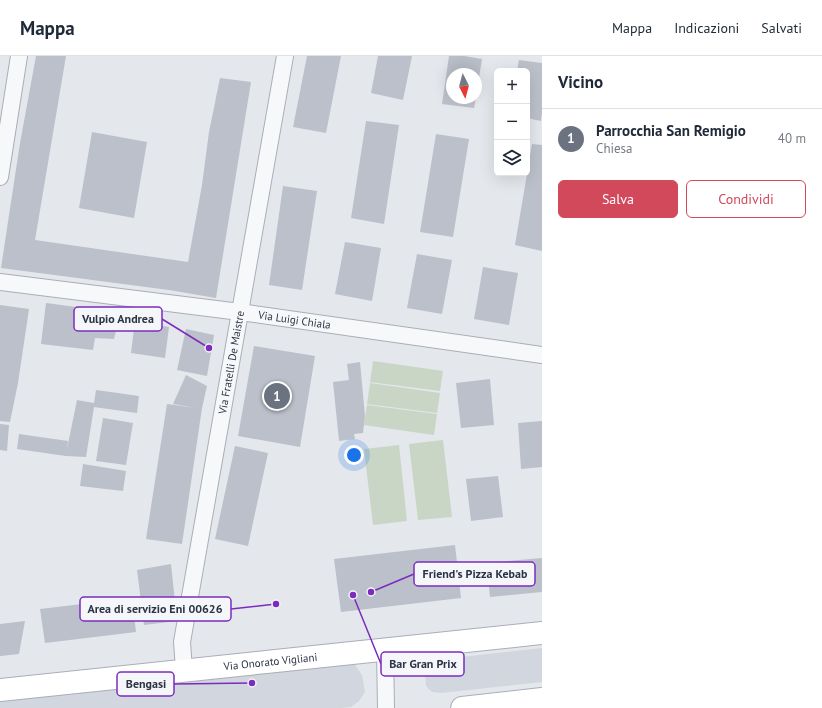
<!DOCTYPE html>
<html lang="it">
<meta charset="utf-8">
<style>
:root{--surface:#fff;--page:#f2f2f3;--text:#1f2937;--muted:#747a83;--line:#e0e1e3;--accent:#d1495b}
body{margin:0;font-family:"PT Sans",sans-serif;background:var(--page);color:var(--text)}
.controls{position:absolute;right:12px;top:12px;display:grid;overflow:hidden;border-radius:6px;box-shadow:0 4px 16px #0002}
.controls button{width:36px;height:36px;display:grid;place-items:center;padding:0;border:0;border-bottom:1px solid var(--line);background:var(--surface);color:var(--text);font:20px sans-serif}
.compass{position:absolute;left:446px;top:12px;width:36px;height:36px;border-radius:50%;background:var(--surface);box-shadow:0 4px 16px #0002;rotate:174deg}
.you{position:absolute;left:354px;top:399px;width:14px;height:14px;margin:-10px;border:3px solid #fff;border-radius:50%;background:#1a73e8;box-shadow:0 0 0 6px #1a73e833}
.badge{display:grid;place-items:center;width:26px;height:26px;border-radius:50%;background:var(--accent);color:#fff;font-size:13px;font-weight:700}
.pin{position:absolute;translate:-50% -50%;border:2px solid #fff;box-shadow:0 1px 4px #0006}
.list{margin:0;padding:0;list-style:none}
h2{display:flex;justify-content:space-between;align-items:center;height:52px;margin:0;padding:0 16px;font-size:17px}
h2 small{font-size:13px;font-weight:400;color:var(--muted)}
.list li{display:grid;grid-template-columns:26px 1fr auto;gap:12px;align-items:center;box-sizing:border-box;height:60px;padding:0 16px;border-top:1px solid var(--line)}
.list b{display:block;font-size:15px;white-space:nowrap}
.list p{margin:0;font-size:13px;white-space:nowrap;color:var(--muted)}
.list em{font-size:13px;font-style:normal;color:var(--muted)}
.actions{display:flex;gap:8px;padding:12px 16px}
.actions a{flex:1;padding:9px 0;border:1px solid var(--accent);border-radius:6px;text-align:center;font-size:14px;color:var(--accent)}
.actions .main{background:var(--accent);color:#fff}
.icon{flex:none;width:22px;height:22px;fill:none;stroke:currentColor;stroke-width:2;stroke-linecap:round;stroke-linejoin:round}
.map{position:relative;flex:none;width:542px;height:652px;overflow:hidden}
header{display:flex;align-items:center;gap:24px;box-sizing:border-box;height:56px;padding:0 20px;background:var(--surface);border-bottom:1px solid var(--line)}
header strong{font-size:19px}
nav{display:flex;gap:22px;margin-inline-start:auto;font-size:14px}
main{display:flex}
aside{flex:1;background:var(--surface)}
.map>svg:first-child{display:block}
</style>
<header>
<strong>Mappa</strong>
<nav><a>Mappa</a><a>Indicazioni</a><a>Salvati</a></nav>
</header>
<main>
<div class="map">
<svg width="542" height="652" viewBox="0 0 542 652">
<rect width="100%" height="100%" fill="#e4e7ec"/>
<!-- built -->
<path fill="#d2d6de" d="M542,592V626L441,637L432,636L426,630L425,613L428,607L435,604Z
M349,606L355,609L362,619L365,636L359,645L351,651L341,652H0V642Z"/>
<!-- grass -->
<path fill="#c9d6c5" d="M373,305L443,315L440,335L370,326Z
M370,327L440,337L437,357L367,348Z
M367,349L437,358L434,379L364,369Z
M443,384L452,461L418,464L409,388Z
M399,389L407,465L373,469L364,393Z"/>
<!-- building -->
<path fill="#bbc0ca" d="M36,0H66L35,184L188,206L202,129L209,76L220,22L251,26L216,242L169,234L1,212L20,87Z
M307,0H341L326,77L293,71Z
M378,0H412L403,44L371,37Z
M449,0H464L482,3L477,34L476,18H452V42H476L474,52L442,48Z
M519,4L542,7V56L541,65L527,62V15H517Z
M366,65L399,69L384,168L351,162Z
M92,76L147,86L134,162L79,152Z
M436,78L469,83L453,181L420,176Z
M532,88L542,89V195L515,189Z
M283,130L317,135L302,234L269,229Z
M345,186L381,192L372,245L335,238Z
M417,198L452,204L442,258L407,252Z
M483,211L518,217L509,269L474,263Z
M46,247L99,254L120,258L114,283L95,282L93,294L41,288Z
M0,249L29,253L18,327L10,366L0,365Z
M135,265L169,271L165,302L131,297Z
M186,273L214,279L207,320L177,314Z
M254,290L315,300L300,391L238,380Z
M360,306L365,360L363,377L354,378L355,383L339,385L333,326L349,324L347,308Z
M186,319L207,330L202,352L182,488L146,483L167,348L196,352L173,348Z
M490,323L494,369L461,372L456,327Z
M96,334L139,340L137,357L94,351L86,401L66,400L17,393L19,378L68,385L67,393L77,344L94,347Z
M103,362L133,367L126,409L96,405Z
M542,365V411L521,413L518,367Z
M0,368L9,369L7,395L0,394Z
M235,390L268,397L248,490L215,483Z
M83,408L126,415L123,435L80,430Z
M498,420L503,461L471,465L466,423Z
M455,489L461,542L341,556L334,503Z
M542,502V536L490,541L487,507Z
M171,508L177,565L144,569L137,514Z
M132,542L136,576L45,587L40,553Z
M25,565L19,598L0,600V568Z"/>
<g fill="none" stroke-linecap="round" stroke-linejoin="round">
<!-- street casing -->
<g stroke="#a9aeb7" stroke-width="18">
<g id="street">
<path d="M0,121L19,0"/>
<path id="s1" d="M0,226L240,256L542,299"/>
<path d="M385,594L386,652"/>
<path id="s2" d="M184,614L182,586L285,0"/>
</g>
</g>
<!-- secondary casing -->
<g stroke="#a9aeb7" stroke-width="24">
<g id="secondary">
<path id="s3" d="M0,634C181,614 361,597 542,577"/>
<path d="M462,652L542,643"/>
</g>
</g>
<!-- street -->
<use href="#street" stroke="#f7f8fa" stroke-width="16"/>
<!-- secondary -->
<use href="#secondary" stroke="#fff" stroke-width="22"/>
</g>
<g text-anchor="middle" stroke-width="3" stroke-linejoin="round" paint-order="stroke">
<!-- street labels -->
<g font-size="11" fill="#2b3445" stroke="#f4f6f9">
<text dy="4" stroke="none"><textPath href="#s1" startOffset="297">Via Luigi Chiala</textPath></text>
<text dy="4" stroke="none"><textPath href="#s2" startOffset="312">Via Fratelli De Maistre</textPath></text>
<text dy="4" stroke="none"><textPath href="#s3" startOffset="272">Via Onorato Vigliani</textPath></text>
</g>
</g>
<!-- callouts -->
<path fill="none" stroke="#7b2cbf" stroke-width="1.5" d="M209 292L162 263M371 536L414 518M276 548L231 553M353 539L381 608M252 627L174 628"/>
<g fill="#7b2cbf" stroke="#f4f6f9" stroke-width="1.5">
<circle cx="209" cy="292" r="4"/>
<circle cx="371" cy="536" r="4"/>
<circle cx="276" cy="548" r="4"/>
<circle cx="353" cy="539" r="4"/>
<circle cx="252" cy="627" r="4"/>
</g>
<g fill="#f4f6f9" stroke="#7b2cbf" stroke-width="1.5">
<rect x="74" y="251" width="88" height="24" rx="4"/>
<rect x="414" y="506" width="121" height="24" rx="4"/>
<rect x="80" y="541" width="151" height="24" rx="4"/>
<rect x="381" y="596" width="83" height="24" rx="4"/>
<rect x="117" y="616" width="57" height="24" rx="4"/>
</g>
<g font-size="12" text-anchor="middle" font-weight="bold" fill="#2b3445">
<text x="118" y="267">Vulpio Andrea</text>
<text x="475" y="522">Friend's Pizza Kebab</text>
<text x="155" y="557">Area di servizio Eni 00626</text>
<text x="423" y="612">Bar Gran Prix</text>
<text x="146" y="632">Bengasi</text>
</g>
</svg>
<div class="controls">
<button>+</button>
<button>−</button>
<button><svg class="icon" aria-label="layers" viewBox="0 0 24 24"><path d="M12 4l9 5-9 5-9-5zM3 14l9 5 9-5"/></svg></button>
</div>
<svg class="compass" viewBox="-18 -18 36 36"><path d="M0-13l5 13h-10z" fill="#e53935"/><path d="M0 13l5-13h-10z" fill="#747a83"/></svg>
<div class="you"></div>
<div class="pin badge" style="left:277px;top:340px;background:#6b7280">1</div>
</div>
<aside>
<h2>Vicino<small></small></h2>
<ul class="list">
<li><span class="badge" style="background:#6b7280">1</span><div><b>Parrocchia San Remigio</b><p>Chiesa</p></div><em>40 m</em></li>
</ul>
<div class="actions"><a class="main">Salva</a><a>Condividi</a></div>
</aside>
</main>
